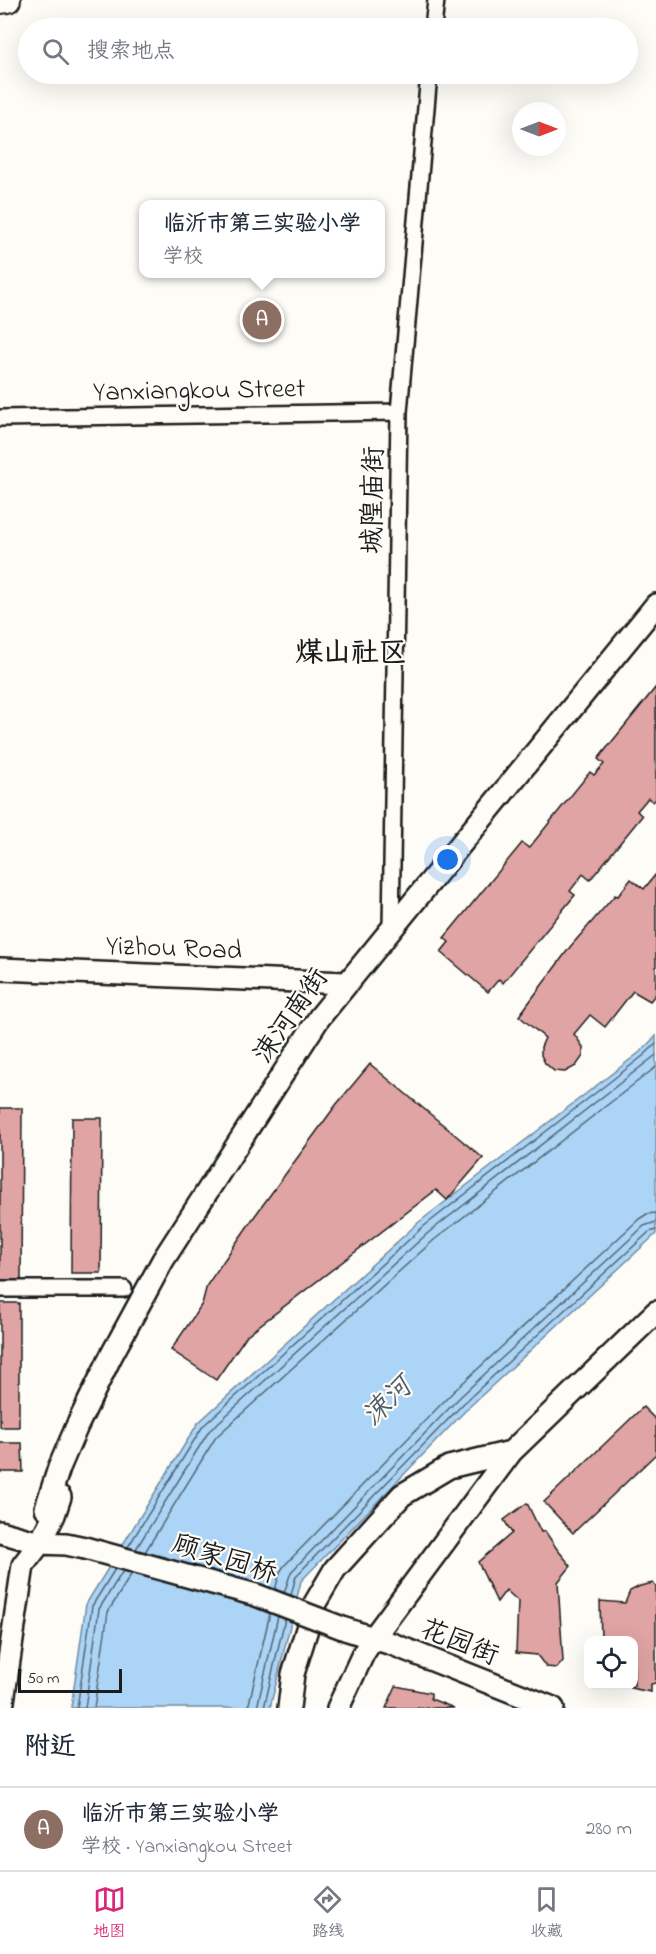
<!DOCTYPE html>
<html lang="zh">
<meta charset="utf-8">
<style>
:root{--surface:#fff;--page:#f2f2f3;--text:#1f2937;--muted:#747a83;--line:#e0e1e3;--accent:#db2777}
body{margin:0;font-family:"Indie Flower","LXGW WenKai TC",sans-serif;background:var(--page);color:var(--text)}
.controls{position:absolute;right:18px;bottom:18px;display:grid;overflow:hidden;border-radius:12px;box-shadow:0 6px 24px #0002}
.controls button{width:54px;height:54px;display:grid;place-items:center;padding:0;border:0;border-bottom:2px solid var(--line);background:var(--surface);color:var(--text);font:30px sans-serif}
.compass{position:absolute;left:512px;top:102px;width:54px;height:54px;border-radius:50%;background:var(--surface);box-shadow:0 6px 24px #0002;rotate:90deg}
.scale{position:absolute;left:18px;bottom:15px;width:104px;box-sizing:border-box;padding-left:6px;border:3px solid #1c1c1c;border-top:0;font-size:16px;line-height:21px;white-space:nowrap;color:#1c1c1c;-webkit-text-stroke:4px #fdfcf7;paint-order:stroke}
.you{position:absolute;left:448px;top:860px;width:21px;height:21px;margin:-15px;border:4px solid #fff;border-radius:50%;background:#1a73e8;box-shadow:0 0 0 9px #1a73e833}
.badge{display:grid;place-items:center;width:39px;height:39px;border-radius:50%;background:var(--accent);color:#fff;font-size:20px;font-weight:700}
.pin{position:absolute;translate:-50% -50%;border:3px solid #fff;box-shadow:0 2px 6px #0006}
.popup{position:absolute;left:139px;top:200px;width:246px;height:78px;box-sizing:border-box;display:grid;place-content:center;border-radius:12px;background:var(--surface);filter:drop-shadow(0 2px 4px #0005);font-size:20px;white-space:nowrap;color:var(--muted)}
.popup b{font-size:22px;color:var(--text)}
.popup::after{content:'';position:absolute;left:50%;top:100%;margin-left:-12px;border:12px solid transparent;border-top-color:var(--surface)}
.list{margin:0;padding:0;list-style:none}
h2{display:flex;justify-content:space-between;align-items:center;height:78px;margin:0;padding:0 24px;font-size:26px}
h2 small{font-size:20px;font-weight:400;color:var(--muted)}
.list li{display:grid;grid-template-columns:39px 1fr auto;gap:18px;align-items:center;box-sizing:border-box;height:84px;padding:0 24px;border-top:2px solid var(--line)}
.list b{display:block;font-size:22px;white-space:nowrap}
.list p{margin:0;font-size:20px;white-space:nowrap;color:var(--muted)}
.list em{font-size:20px;font-style:normal;color:var(--muted)}
.icon{flex:none;width:33px;height:33px;fill:none;stroke:currentColor;stroke-width:2;stroke-linecap:round;stroke-linejoin:round}
.map{position:relative;flex:none;width:656px;height:1708px;overflow:hidden}
.search{position:absolute;background:var(--surface);box-shadow:0 6px 24px #0002;left:18px;right:18px;top:18px;height:66px;display:flex;align-items:center;gap:15px;box-sizing:border-box;padding:0 21px;border-radius:33px;color:var(--muted);font-size:22px}
.sheet{height:162px;background:var(--surface)}
nav{display:flex;justify-content:space-around;align-items:center;box-sizing:border-box;height:84px;border-top:2px solid var(--line);background:var(--surface);font-size:16px;color:var(--muted)}
nav a{display:grid;justify-items:center;gap:3px}
nav .on{color:var(--accent)}
.map>svg:first-child{display:block}
</style>
<div class="map">
<svg width="656" height="1708" viewBox="0 0 656 1708">
<rect width="100%" height="100%" fill="#fdfcf7"/>
<filter id="ink" filterUnits="userSpaceOnUse"><feTurbulence type="fractalNoise" baseFrequency=".0167" numOctaves="2"/><feDisplacementMap in="SourceGraphic" scale="12" xChannelSelector="R" yChannelSelector="G"/><feConvolveMatrix kernelMatrix="1 2 1 2 8 2 1 2 1" color-interpolation-filters="sRGB"/></filter>
<g filter="url(#ink)">
<!-- water -->
<path fill="#abd4f6" stroke="#728a9f" stroke-width="1.5" d="M656,1036V1234L468,1408L301,1581L270,1708H71L86,1604L198,1423L419,1222L640,1052Z"/>
<g fill="none" stroke-linecap="round" stroke-linejoin="round">
<!-- shore -->
<path stroke="#556673" stroke-width="1.5" d="M128,1547L203,1426L423,1227L643,1056L656,1044
M136,1549L209,1431L428,1233L656,1055
M145,1552L216,1437L434,1240L656,1067
M275,1590L280,1572L284,1566L453,1392L639,1219L647,1214L656,1213
M284,1593L291,1572L459,1398L644,1226L656,1222
M291,1595L296,1576L464,1403L649,1232L656,1230
M77,1708L92,1606L115,1569
M85,1708L99,1609L123,1571
M94,1708L108,1612L132,1573
M248,1708L270,1613
M257,1708L278,1616
M264,1708L285,1619"/>
</g>
<!-- building -->
<path fill="#dfa4a3" stroke="#1c1c1c" stroke-width="1.5" d="M656,687V799L653,802L648,798L637,811L642,816L590,880L583,874L570,891L575,895L503,983L499,979L488,992L441,952L449,942L444,938L522,843L529,848L590,772L594,775L604,764L598,759Z
M656,874V994L650,1001L633,991L605,1027L590,1015L574,1034L583,1047V1056L576,1066L565,1072L554,1071L545,1063L541,1055V1047L545,1038L519,1016L570,947L615,895L618,896L631,879L644,889Z
M370,1064L483,1158L447,1200L436,1190L247,1335L216,1380L171,1350L202,1304L207,1285L254,1217L336,1105Z
M0,1108H22L21,1283H0Z
M72,1118H102L101,1273H71Z
M0,1303H19V1427H0Z
M643,1407L656,1420V1454L573,1533L544,1502Z
M0,1443H22L23,1472H0Z
M527,1503L541,1532L545,1531L557,1549L571,1566L558,1582L563,1661L557,1668L546,1667L537,1655L516,1653L518,1601L506,1590L497,1602L478,1562L512,1533L504,1520Z
M653,1583L656,1587V1683L651,1684V1692L620,1686H634V1640H601L600,1601L625,1603L630,1591L640,1586Z
M396,1686L431,1693V1699L454,1708H386Z"/>
<g fill="none" stroke-linecap="round" stroke-linejoin="round">
<!-- street casing -->
<g stroke="#1c1c1c" stroke-width="20">
<path id="street" d="M433,28L436,0
M0,418L399,412
M391,929L399,412L429,74
M0,1289H124"/>
</g>
<!-- secondary casing -->
<g stroke="#1c1c1c" stroke-width="26">
<path id="secondary" d="M0,969L346,983
M46,1508L59,1468L77,1426L111,1356L163,1260L319,1018L656,605
M0,1532L40,1543L66,1544L85,1548
M345,1629L392,1644L553,1708
M2,1708L23,1565L40,1543L54,1515L60,1497
M289,1708L293,1674L315,1603L335,1569L402,1495L449,1467L511,1452
M338,1708L363,1654L374,1637L511,1452L656,1312"/>
</g>
<!-- primary casing -->
<g stroke="#1c1c1c" stroke-width="28">
<path id="primary" d="M0,1L8,0"/>
</g>
<!-- street -->
<use href="#street" stroke="#fdfcf7" stroke-width="15"/>
<!-- secondary -->
<use href="#secondary" stroke="#fdfcf7" stroke-width="21"/>
<!-- primary -->
<use href="#primary" stroke="#fdfcf7" stroke-width="24"/>
<!-- secondary-bridge casing -->
<g stroke="#1c1c1c" stroke-width="26" stroke-linecap="butt">
<path id="secondary-bridge" d="M85,1548L256,1595L345,1629"/>
</g>
<!-- secondary-bridge -->
<use href="#secondary-bridge" stroke="#fdfcf7" stroke-width="21"/>
</g>
</g>
<g text-anchor="middle" stroke-width="4.5" stroke-linejoin="round" paint-order="stroke">
<!-- street labels -->
<g font-size="27" fill="#1c1c1c" stroke="#fdfcf7">
<text transform="translate(199 389) rotate(-1)" y="9">Yanxiangkou Street</text>
<text transform="translate(372 500) rotate(-89)" y="9">城隍庙街</text>
<text transform="translate(174 947) rotate(2)" y="9">Yizhou Road</text>
<text transform="translate(290 1015) rotate(-55)" y="9">涑河南街</text>
<text transform="translate(225 1558) rotate(17)" y="9">顾家园桥</text>
<text transform="translate(460 1641) rotate(22)" y="9">花园街</text>
</g>
<!-- neighbourhood labels -->
<g font-size="28" font-weight="bold" fill="#1c1c1c" stroke="#fdfcf7">
<text x="351" y="661">煤山社区</text>
</g>
<!-- water labels -->
<g font-size="28" font-style="italic" fill="#4e5c68" stroke="#fdfcf7">
<text transform="translate(386 1400) rotate(-44)" y="10">涑河</text>
</g>
</g>
</svg>
<div class="controls">
<button><svg class="icon" aria-label="locate" viewBox="0 0 24 24"><circle cx="12" cy="12" r="6"/><path d="M12 2v4M12 18v4M2 12h4M18 12h4"/></svg></button>
</div>
<svg class="compass" viewBox="-18 -18 36 36"><path d="M0-13l5 13h-10z" fill="#e53935"/><path d="M0 13l5-13h-10z" fill="#747a83"/></svg>
<div class="scale">50 m</div>
<div class="you"></div>
<div class="pin badge" style="left:262px;top:320px;background:#8d6e63">A</div>
<div class="popup"><b>临沂市第三实验小学</b>学校</div>
<div class="search"><svg class="icon" aria-label="search" viewBox="0 0 24 24"><circle cx="10" cy="10" r="6"/><path d="M15 15l6 6"/></svg>搜索地点</div>
</div>
<section class="sheet">
<h2>附近<small></small></h2>
<ul class="list">
<li><span class="badge" style="background:#8d6e63">A</span><div><b>临沂市第三实验小学</b><p>学校 · Yanxiangkou Street</p></div><em>280 m</em></li>
</ul>
</section>
<nav>
<a class="on"><svg class="icon" aria-label="map" viewBox="0 0 24 24"><path d="M3 6l6-2 6 2 6-2v14l-6 2-6-2-6 2zM9 4v14M15 6v14"/></svg>地图</a>
<a><svg class="icon" aria-label="directions" viewBox="0 0 24 24"><path d="M12 3l9 9-9 9-9-9zM9 14v-3h6M13 9l2 2-2 2"/></svg>路线</a>
<a><svg class="icon" aria-label="saved" viewBox="0 0 24 24"><path d="M7 4h10v16l-5-4-5 4z"/></svg>收藏</a>
</nav>
